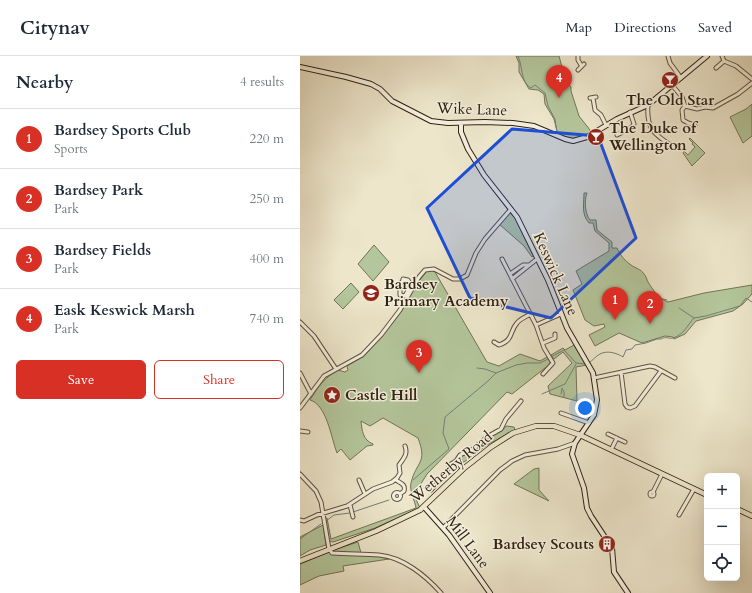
<!DOCTYPE html>
<meta charset="utf-8">
<style>
:root{--surface:#fff;--page:#f6f6f7;--text:#1f2937;--muted:#747a83;--line:#e0e1e3;--accent:#d93025}
body{margin:0;font-family:Cardo,serif;background:var(--page);color:var(--text)}
.controls{position:absolute;right:12px;bottom:12px;display:grid;overflow:hidden;border-radius:6px;box-shadow:0 4px 16px #0002}
.controls button{width:36px;height:36px;display:grid;place-items:center;padding:0;border:0;border-bottom:1px solid var(--line);background:var(--surface);color:var(--text);font:20px sans-serif}
.you{position:absolute;left:285px;top:352px;width:14px;height:14px;margin:-10px;border:3px solid #fff;border-radius:50%;background:#1a73e8;box-shadow:0 0 0 6px #1a73e833}
.badge{display:grid;place-items:center;width:26px;height:26px;border-radius:50%;background:var(--accent);color:#fff;font-size:13px;font-weight:700}
.pin{position:absolute;translate:-50% -33px;filter:drop-shadow(0 1px 2px #0008)}
.pin::after{content:'';position:absolute;top:21px;width:14px;height:12px;background:inherit;clip-path:polygon(0 0,100% 0,50% 100%)}
.list{margin:0;padding:0;list-style:none}
h2{display:flex;justify-content:space-between;align-items:center;height:52px;margin:0;padding:0 16px;font-size:17px}
h2 small{font-size:13px;font-weight:400;color:var(--muted)}
.list li{display:grid;grid-template-columns:26px 1fr auto;gap:12px;align-items:center;box-sizing:border-box;height:60px;padding:0 16px;border-top:1px solid var(--line)}
.list b{display:block;font-size:15px;white-space:nowrap}
.list p{margin:0;font-size:13px;white-space:nowrap;color:var(--muted)}
.list em{font-size:13px;font-style:normal;color:var(--muted)}
.actions{display:flex;gap:8px;padding:12px 16px}
.actions a{flex:1;padding:9px 0;border:1px solid var(--accent);border-radius:6px;text-align:center;font-size:14px;color:var(--accent)}
.actions .main{background:var(--accent);color:#fff}
.icon{flex:none;width:22px;height:22px;fill:none;stroke:currentColor;stroke-width:2;stroke-linecap:round;stroke-linejoin:round}
.map{position:relative;flex:none;width:452px;height:537px;overflow:hidden}
header{display:flex;align-items:center;gap:24px;box-sizing:border-box;height:56px;padding:0 20px;background:var(--surface);border-bottom:1px solid var(--line)}
header strong{font-size:19px}
nav{display:flex;gap:22px;margin-inline-start:auto;font-size:14px}
main{display:flex}
aside{flex:1;background:var(--surface)}
.map>svg:first-child{display:block}
</style>
<header>
<strong>Citynav</strong>
<nav><a>Map</a><a>Directions</a><a>Saved</a></nav>
</header>
<main>
<aside>
<h2>Nearby<small>4 results</small></h2>
<ul class="list">
<li><span class="badge">1</span><div><b>Bardsey Sports Club</b><p>Sports</p></div><em>220 m</em></li>
<li><span class="badge">2</span><div><b>Bardsey Park</b><p>Park</p></div><em>250 m</em></li>
<li><span class="badge">3</span><div><b>Bardsey Fields</b><p>Park</p></div><em>400 m</em></li>
<li><span class="badge">4</span><div><b>Eask Keswick Marsh</b><p>Park</p></div><em>740 m</em></li>
</ul>
<div class="actions"><a class="main">Save</a><a>Share</a></div>
</aside>
<div class="map">
<svg width="452" height="537" viewBox="0 0 452 537">
<rect width="100%" height="100%" fill="#ede6cb"/>
<filter id="stains"><feTurbulence type="fractalNoise" baseFrequency=".005" numOctaves="4"/><feColorMatrix values="0 0 0 0 .2 0 0 0 0 .09 0 0 0 0 .02 0 0 0 .5 -.17"/></filter>
<radialGradient id="worn" r=".72"><stop offset=".6" stop-color="#630" stop-opacity="0"/><stop offset="1" stop-color="#630" stop-opacity=".3"/></radialGradient>
<!-- green -->
<path fill="#b4c69b" stroke="#727456" d="M216,0H259L266,26L271,31V35L279,60L290,74V76C277,85 269,85 256,76L257,75L254,63L245,48L244,38L238,34L229,33L219,16V7Z
M452,48V80L443,87L430,61L446,53Z
M390,82L405,97L392,110L383,97L384,95L388,99L395,91L392,88L393,87L389,83Z
M284,137H287C284,144 285,158 290,164H296L297,174L312,186V192H317C320,199 325,205 331,209C335,212 341,213 344,218C346,220 347,224 348,226C353,234 359,243 368,246L404,237L452,229V238L443,248L433,255L396,265L385,278L374,283L373,281L365,280L342,287L319,277L295,290L289,279L305,271L304,268L294,270L285,264L273,234L282,228L276,215L309,195V187L295,175L293,167H289C281,158 284,148 284,137Z
M210,157L212,158L216,162L234,199L232,201L224,190L199,168Z
M74,189L89,206L73,225L58,208Z
M128,214H132L135,216L187,306L199,310L220,298L240,305L247,301L250,306V308L212,338L207,336L127,418L114,439L120,452L75,472L33,486L29,485L25,463L27,462L31,483L116,452C115,445 109,434 111,427C116,405 128,408 118,382L83,362L70,370L61,365C62,375 63,384 73,388V389L67,390L50,404L41,393L37,397C31,382 27,349 10,344C18,331 24,322 38,314L45,316L48,314L47,310L64,300L71,292L97,261L115,230Z
M51,227L59,236L43,253L34,244Z
M274,289L287,309L276,311L277,345L250,338L248,330L272,307L263,296L254,303L251,299L263,292L265,294Z
M206,370L214,371L215,374L187,389L164,406H161L159,402L174,393L189,381L203,374Z
M239,412V434L249,445L214,428L234,413Z
M23,469L26,489L10,494L0,500V481Z
M58,486L61,497L34,496L33,494Z
M29,496L33,498L79,500L89,503L43,510L44,515L19,520L0,529V508Z"/>
<g fill="none" stroke-linecap="round" stroke-linejoin="round">
<!-- stream -->
<path stroke="#747e7c" stroke-width="1" d="M218,0C223,10 220,26 231,32L235,29L245,37L248,50L255,63L257,77
M357,242L367,244
M379,252L394,262L406,260L440,250L446,242L452,246
M251,301L264,294L276,307L286,308
M289,307C293,304 296,300 300,298C307,294 317,297 323,301L326,294L332,293L335,289L346,287L357,283H361C366,280 368,283 373,282C384,279 388,268 394,262
M177,312L185,313L196,317
M262,332L264,336V341
M242,338L265,328L276,308
M261,338L262,333
M113,424L149,393L143,377L145,361L188,325L196,317L216,309L227,307H240L248,303
M53,456L89,444
M26,465L34,459L50,457
M0,483L21,468"/>
<!-- street casing -->
<g stroke="#605240" stroke-width="5">
<path id="street" d="M278,0V4L281,9
M368,0L370,7L381,22
M422,0L424,5L436,10L452,23
M416,12L424,5
M278,14L284,8
M372,29L382,41L385,50L397,53L405,51L413,52L438,38L452,27
M290,42L296,41
M293,42L295,54L301,59L306,69
M348,49C346,74 355,79 375,92
M385,50L382,54L383,64L388,67L395,69
M317,79L332,71L334,68L330,56
M202,203L236,269L261,258
M210,218L223,209H228
M103,223L108,224L111,229L105,240L100,239V227H102Z
M212,223L237,203
M0,266L14,280L36,313
M236,269L244,292L253,307L243,318
M194,286L199,289C214,284 209,276 217,267C220,263 227,260 231,258
M243,287L255,282V278
M321,316L325,348L327,351L330,352L335,350L361,315
M0,317L11,338
M294,322L350,310L355,311L375,322
M0,352L24,320L62,299L81,279L100,254L119,221L125,214L134,213L153,223H160L167,219L176,197L185,183L211,153
M261,357L289,367
M0,375L8,376
M308,378L325,386
M311,394L317,382
M156,405L163,413
M0,418L16,435L21,446L29,493L32,497C48,498 63,498 79,499C103,501 126,520 141,537
M59,424L65,438
M96,424C100,427 106,428 104,435L100,438
M131,434L143,421L151,408L156,405L160,399L173,393L187,381L201,373L206,363L221,345
M350 438a2 2 0 1 1 4 0a2 2 0 1 1-4 0Z
M353,436L362,418
M93.5 440a3.5 3.5 0 1 1 7 0a3.5 3.5 0 1 1-7 0Z
M50,449L53,461
M379,459L394,433
M0,464L4,465L17,459L47,450L73,433L92,426L97,422L100,417L99,409C104,402 108,398 105,390
M143,472L200,414L212,405L225,399L258,393L275,387"/>
</g>
<!-- secondary casing -->
<g stroke="#312112" stroke-width="6">
<path id="secondary" d="M0,11L46,21L71,28L80,33L92,45L131,65L148,67L185,66L213,67L234,70L265,83L273,85L287,81L317,63L348,49L407,0
M161,67V76L168,93L184,119L217,161L248,224L267,272L293,317L297,344L294,359L275,387L272,398L284,432L287,452L291,460L312,492L314,516L328,537
M124,451L149,479L190,537"/>
</g>
<!-- primary casing -->
<g stroke="#312112" stroke-width="6">
<path id="primary" d="M437,453L452,460
M0,505L76,475L120,454L163,413L191,391L213,377L236,370H254L280,379L407,439"/>
</g>
<!-- street -->
<use href="#street" stroke="#f3efdd" stroke-width="3"/>
<!-- secondary -->
<use href="#secondary" stroke="#f3efdd" stroke-width="4"/>
<!-- primary -->
<use href="#primary" stroke="#ede6cb" stroke-width="4.5"/>
</g>
<!-- marked area -->
<path fill="#1d4ed8" fill-opacity="0.2" stroke="#1d4ed8" stroke-width="3" stroke-linejoin="round" d="M212,73L298,80L336,182L251,262L170,242L127,152Z"/>
<!-- icons -->
<defs>
<g id="bar-disc" transform="scale(0.9)"><circle r="9.5" fill="#8f2418" stroke="#f3efdd"/><path d="M-6-5H6L.8 .8V4.5H3.5V6h-7V4.5H-.8V.8Z" fill="#fff"/></g>
<g id="school-disc" transform="scale(0.9)"><circle r="9.5" fill="#8f2418" stroke="#f3efdd"/><path d="M0-5L7-2L0 1L-7-2ZM-4 1L0 2.5L4 1V4Q0 6-4 4Z" fill="#fff"/></g>
<g id="sight-disc" transform="scale(0.9)"><circle r="9.5" fill="#8f2418" stroke="#f3efdd"/><path d="M0-6L1.8-2.2L6-1.7L2.9 1.2L3.7 5.4L0 3.3L-3.7 5.4L-2.9 1.2L-6-1.7L-1.8-2.2Z" fill="#fff"/></g>
<g id="building-disc" transform="scale(0.9)"><circle r="9.5" fill="#8f2418" stroke="#f3efdd"/><path d="M-4-6H4V6H1V3H-1V6H-4ZM-2.5-4.3h1.7v1.8h-1.7ZM.8-4.3h1.7v1.8H.8ZM-2.5-1h1.7V.8h-1.7ZM.8-1h1.7V.8H.8Z" fill="#fff"/></g>
</defs>
<g fill-rule="evenodd">
<use href="#bar-disc" x="370" y="24"/>
<use href="#bar-disc" x="296" y="81"/>
<use href="#school-disc" x="71" y="237"/>
<use href="#sight-disc" x="32" y="339"/>
<use href="#building-disc" x="307" y="488"/>
</g>
<g text-anchor="middle" stroke-width="3" stroke-linejoin="round" paint-order="stroke">
<!-- poi labels -->
<g font-size="15" font-weight="bold" fill="#312112" stroke="#f3efdd" text-anchor="start">
<text x="370" y="49" text-anchor="middle">The Old Star</text>
<text x="309" y="77">The Duke of<tspan x="309" dy="17">Wellington</tspan></text>
<text x="84" y="233">Bardsey<tspan x="84" dy="17">Primary Academy</tspan></text>
<text x="45" y="344">Castle Hill</text>
<text x="294" y="493" text-anchor="end">Bardsey Scouts</text>
</g>
<!-- street labels -->
<g font-size="15" fill="#312112" stroke="#f3efdd">
<text transform="translate(172 53) rotate(2)" y="5">Wike Lane</text>
<text transform="translate(256 218) rotate(66)" y="5">Keswick Lane</text>
<text transform="translate(151 411) rotate(-40)" y="5">Wetherby Road</text>
<text transform="translate(168 486) rotate(53)" y="5">Mill Lane</text>
</g>
</g>
<rect width="100%" height="100%" filter="url(#stains)"/>
<rect width="100%" height="100%" fill="url(#worn)"/>
</svg>
<div class="controls">
<button>+</button>
<button>−</button>
<button><svg class="icon" aria-label="locate" viewBox="0 0 24 24"><circle cx="12" cy="12" r="6"/><path d="M12 2v4M12 18v4M2 12h4M18 12h4"/></svg></button>
</div>
<div class="you"></div>
<div class="pin badge" style="left:315px;top:264px">1</div>
<div class="pin badge" style="left:350px;top:268px">2</div>
<div class="pin badge" style="left:119px;top:317px">3</div>
<div class="pin badge" style="left:259px;top:42px">4</div>
</div>
</main>
